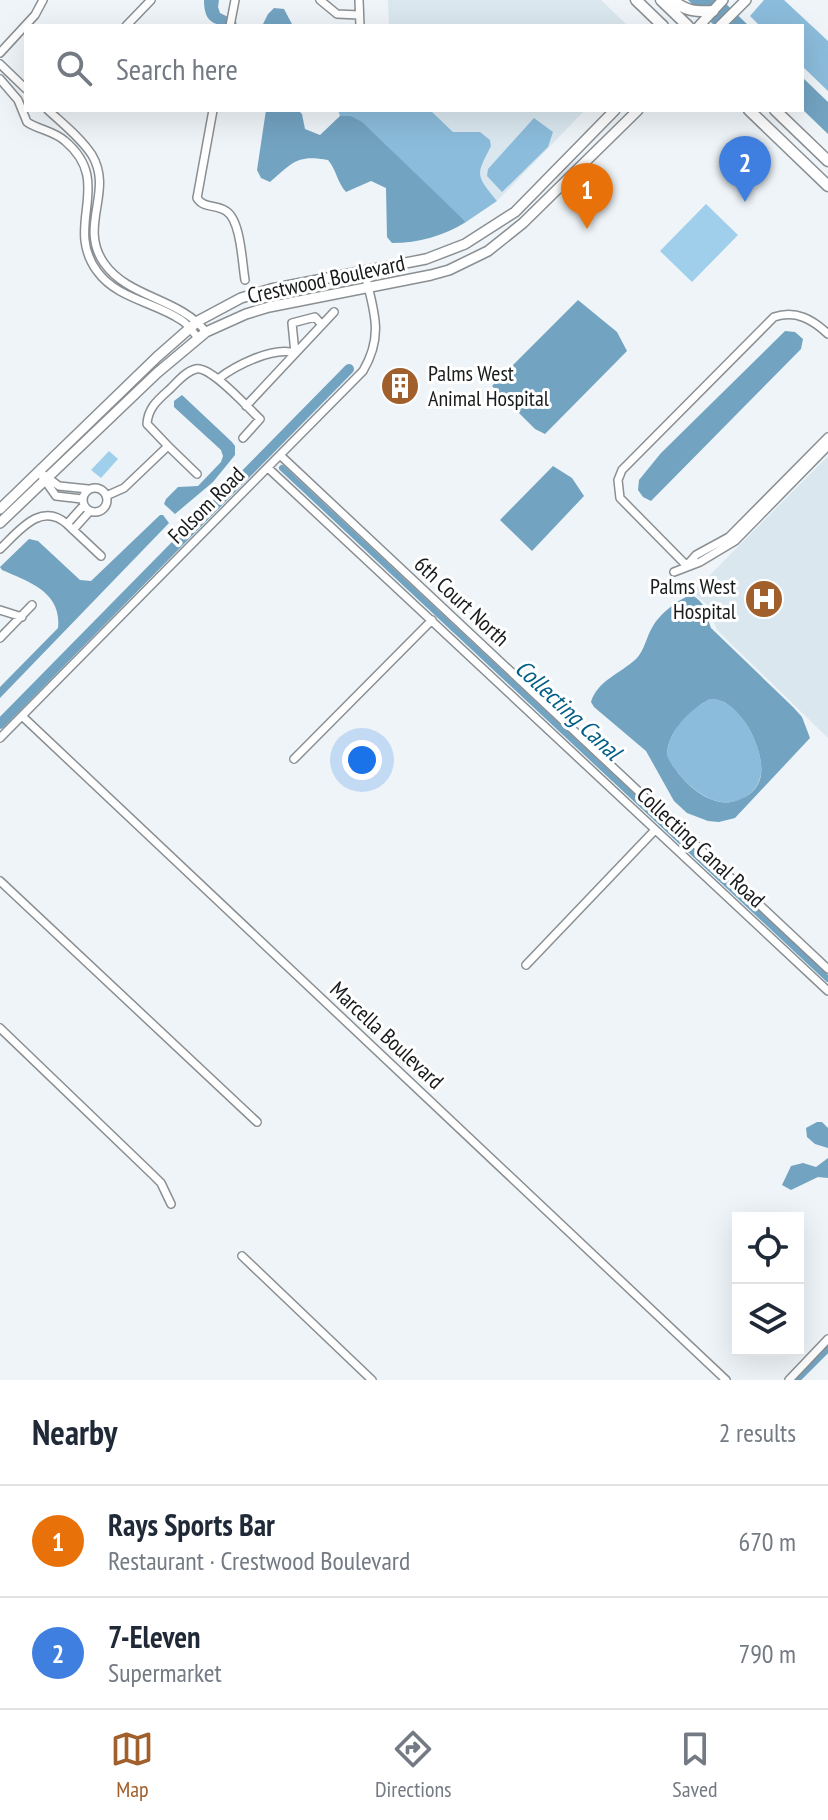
<!DOCTYPE html>
<meta charset="utf-8">
<style>
:root{--surface:#fff;--page:#f6f6f7;--text:#1f2937;--muted:#747a83;--line:#e0e1e3;--accent:#a05f2b}
body{margin:0;font-family:"PT Sans Narrow",sans-serif;background:var(--page);color:var(--text)}
.controls{position:absolute;right:24px;bottom:24px;display:grid;overflow:hidden;border-radius:0px;box-shadow:0 8px 32px #0002}
.controls button{width:72px;height:72px;display:grid;place-items:center;padding:0;border:0;border-bottom:2px solid var(--line);background:var(--surface);color:var(--text);font:40px sans-serif}
.you{position:absolute;left:362px;top:760px;width:28px;height:28px;margin:-20px;border:6px solid #fff;border-radius:50%;background:#1a73e8;box-shadow:0 0 0 12px #1a73e833}
.badge{display:grid;place-items:center;width:52px;height:52px;border-radius:50%;background:var(--accent);color:#fff;font-size:26px;font-weight:700}
.pin{position:absolute;translate:-50% -66px;filter:drop-shadow(0 2px 4px #0008)}
.pin::after{content:'';position:absolute;top:42px;width:28px;height:24px;background:inherit;clip-path:polygon(0 0,100% 0,50% 100%)}
.list{margin:0;padding:0;list-style:none}
h2{display:flex;justify-content:space-between;align-items:center;height:104px;margin:0;padding:0 32px;font-size:34px}
h2 small{font-size:26px;font-weight:400;color:var(--muted)}
.list li{display:grid;grid-template-columns:52px 1fr auto;gap:24px;align-items:center;box-sizing:border-box;height:112px;padding:0 32px;border-top:2px solid var(--line)}
.list b{display:block;font-size:30px;white-space:nowrap}
.list p{margin:0;font-size:26px;white-space:nowrap;color:var(--muted)}
.list em{font-size:26px;font-style:normal;color:var(--muted)}
.icon{flex:none;width:44px;height:44px;fill:none;stroke:currentColor;stroke-width:2;stroke-linecap:round;stroke-linejoin:round}
.map{position:relative;flex:none;width:828px;height:1380px;overflow:hidden}
.search{position:absolute;background:var(--surface);box-shadow:0 8px 32px #0002;left:24px;right:24px;top:24px;height:88px;display:flex;align-items:center;gap:20px;box-sizing:border-box;padding:0 28px;border-radius:0px;color:var(--muted);font-size:30px}
.sheet{height:328px;background:var(--surface)}
nav{display:flex;justify-content:space-around;align-items:center;box-sizing:border-box;height:112px;border-top:2px solid var(--line);background:var(--surface);font-size:22px;color:var(--muted)}
nav a{display:grid;justify-items:center;gap:4px}
nav .on{color:var(--accent)}
.map>svg:first-child{display:block}
</style>
<div class="map">
<svg width="828" height="1380" viewBox="0 0 828 1380">
<rect width="100%" height="100%" fill="#eef4f8"/>
<!-- built -->
<path fill="#dae7ef" d="M388,0H601L628,26H389Z
M430,110H585L497,201L479,178L478,169L491,146L490,140L453,132Z
M828,456V738L717,630L707,605L693,592Z"/>
<!-- green -->
<path fill="#a0cfec" d="M706,204L738,235L692,282L660,251Z
M109,451L118,459L101,478L91,470Z"/>
<!-- forest -->
<path fill="#8bbcdb" d="M764,0H784L828,41V91L802,66V26H760L750,16Z
M338,110H430L453,132H480L490,140L491,146C476,176 475,174 497,201L466,222L351,116H340Z
M534,118L553,132L548,147L502,192L487,176L488,169Z
M710,699C740,697 770,756 759,781C756,789 749,795 742,799C712,813 681,781 667,757C667,732 688,710 710,699Z"/>
<!-- water -->
<path fill="#72a3c1" fill-rule="evenodd" d="M204,0H219L218,7L220,13L236,21L237,26C215,26 204,24 204,0Z
M688,0H722L749,26H715Z
M274,8L284,9L293,26H262L268,14Z
M802,77L828,102V134L802,109Z
M266,110H298L302,114L305,129L320,135L340,116H351L362,122L466,222C443,236 419,243 392,243L387,237L386,188L371,181L346,192C337,182 337,171 328,160C297,154 292,163 270,182L261,178L257,170Z
M578,300L617,332L627,351L545,434L535,429L492,386Z
M785,331L795,332L803,339L801,349L651,501L643,497L638,490L639,480L661,453Z
M182,395L232,442L235,446V455L213,482L175,514L164,504L166,499L178,487L198,486L221,462L223,456L221,450L174,407V401Z
M553,466L572,478L584,496L532,551L500,520Z
M160,515H163L169,523L0,698V687L58,628C62,592 29,582 2,570L0,567L29,539L38,541L80,580L91,581Z
M692,595C707,604 706,614 711,628L793,707L802,717L810,738L735,818L719,822L708,821L687,813L674,801L646,751L594,707L591,702C597,681 621,673 636,659C645,650 646,637 653,626C660,614 679,598 692,595ZM710,699C740,697 770,756 759,782C756,789 749,796 741,799C712,813 680,781 667,756C667,732 689,710 710,699Z
M817,1122H822L828,1128V1148L815,1144L807,1137L806,1128Z
M828,1158V1178L818,1177L791,1190L782,1185L791,1166L803,1163L816,1167Z"/>
<g fill="none" stroke-linecap="round" stroke-linejoin="round">
<!-- canal -->
<path stroke="#72a3c1" stroke-width="6" d="M282,468L828,979
M797,1380L828,1349"/>
<!-- river -->
<path stroke="#72a3c1" stroke-width="10" d="M0,724L349,369"/>
<!-- minor casing -->
<g stroke="#898f92" stroke-width="10">
<path id="minor" d="M320,0L337,14L359,15
M359,0L360,26
M126,26L151,0
M230,26L235,0
M0,53L35,15L43,0
M0,64L26,89
M0,79L18,100L27,122C39,130 54,131 65,141C115,183 63,225 97,271C117,299 155,302 181,320C188,324 193,332 198,338
M48,110C63,124 81,138 92,155C114,192 78,226 104,263C128,298 180,298 206,332
M213,110L197,198C204,209 216,204 226,211C241,220 242,263 245,280
M218,379C235,366 273,346 295,353L292,323L315,317L322,325
M246,406L334,312
M168,446L147,424C148,407 159,399 171,388C178,381 186,371 196,369C211,366 248,408 260,419L243,438
M281,456L828,969
M268,468L828,991
M39,472L56,496L82,499
M44,475L59,486L88,489
M83 500a12 12 0 1 1 24 0a12 12 0 1 1-24 0Z
M106,496L124,488L168,446L197,474
M67,524L101,556
M73,530L90,511
M0,549C19,531 41,501 67,524L84,505
M688,564L696,555L729,537L828,437
M687,566L620,498L618,480L622,470L774,317C796,310 812,319 828,334
M674,572L700,562L735,541L828,446
M0,610L22,617
M0,638L32,605
M22,716L726,1380
M0,738L363,371C385,334 373,309 364,270
M294,759L432,620
M0,881L257,1122
M526,965L655,830
M0,1028L153,1175L161,1183L171,1204
M242,1256L372,1380
M789,1380L828,1339"/>
</g>
<!-- major casing -->
<g stroke="#898f92" stroke-width="12">
<path id="major" d="M699,26L723,0
M720,26L746,0
M0,509L157,357L198,321L241,298L271,289L426,259L465,244L515,212L615,110
M0,523L157,373L206,332L246,314L269,307L431,275L449,270L488,251L523,223L638,110"/>
</g>
<!-- highway casing -->
<g stroke="#898f92" stroke-width="13">
<path id="highway" d="M636,0L663,26
M661,0L688,26
M672,0C686,11 695,12 713,11
M749,110L828,186
M775,110L828,161"/>
</g>
<!-- minor -->
<use href="#minor" stroke="#fff" stroke-width="7"/>
<!-- major -->
<use href="#major" stroke="#fff" stroke-width="9"/>
<!-- highway -->
<use href="#highway" stroke="#fff" stroke-width="10"/>
</g>
<!-- icons -->
<defs>
<g id="building-disc" transform="scale(2)"><circle r="9.5" fill="#a05f2b" stroke="#fff"/><path d="M-4-6H4V6H1V3H-1V6H-4ZM-2.5-4.3h1.7v1.8h-1.7ZM.8-4.3h1.7v1.8H.8ZM-2.5-1h1.7V.8h-1.7ZM.8-1h1.7V.8H.8Z" fill="#fff"/></g>
<g id="hospital-disc" transform="scale(2)"><circle r="9.5" fill="#a05f2b" stroke="#fff"/><path d="M-5-5h3v3.5h4V-5h3V5h-3V1.5h-4V5h-3Z" fill="#fff"/></g>
</defs>
<g fill-rule="evenodd">
<use href="#building-disc" x="400" y="386"/>
<use href="#hospital-disc" x="764" y="599"/>
</g>
<g text-anchor="middle" stroke-width="6" stroke-linejoin="round" paint-order="stroke">
<!-- street labels -->
<g font-size="22" fill="#181a1b" stroke="#fff">
<text transform="translate(326 279) rotate(-12)" y="8">Crestwood Boulevard</text>
<text transform="translate(206 505) rotate(-45)" y="8">Folsom Road</text>
<text transform="translate(462 601) rotate(43)" y="8">6th Court North</text>
<text transform="translate(701 847) rotate(43)" y="8">Collecting Canal Road</text>
<text transform="translate(387 1035) rotate(43)" y="8">Marcella Boulevard</text>
</g>
<!-- poi labels -->
<g font-size="22" fill="#181a1b" stroke="#fff" text-anchor="start">
<text x="428" y="381">Palms West<tspan x="428" dy="25">Animal Hospital</tspan></text>
<text x="736" y="594" text-anchor="end">Palms West<tspan x="736" dy="25">Hospital</tspan></text>
</g>
<!-- water labels -->
<g font-size="24" font-style="italic" fill="#015e86" stroke="#fff">
<text transform="translate(568 710) rotate(43)" y="8">Collecting Canal</text>
</g>
</g>
</svg>
<div class="controls">
<button><svg class="icon" aria-label="locate" viewBox="0 0 24 24"><circle cx="12" cy="12" r="6"/><path d="M12 2v4M12 18v4M2 12h4M18 12h4"/></svg></button>
<button><svg class="icon" aria-label="layers" viewBox="0 0 24 24"><path d="M12 4l9 5-9 5-9-5zM3 14l9 5 9-5"/></svg></button>
</div>
<div class="you"></div>
<div class="pin badge" style="left:587px;top:229px;background:#e8710a">1</div>
<div class="pin badge" style="left:745px;top:202px;background:#3f7fe0">2</div>
<div class="search"><svg class="icon" aria-label="search" viewBox="0 0 24 24"><circle cx="10" cy="10" r="6"/><path d="M15 15l6 6"/></svg>Search here</div>
</div>
<section class="sheet">
<h2>Nearby<small>2 results</small></h2>
<ul class="list">
<li><span class="badge" style="background:#e8710a">1</span><div><b>Rays Sports Bar</b><p>Restaurant · Crestwood Boulevard</p></div><em>670 m</em></li>
<li><span class="badge" style="background:#3f7fe0">2</span><div><b>7-Eleven</b><p>Supermarket</p></div><em>790 m</em></li>
</ul>
</section>
<nav>
<a class="on"><svg class="icon" aria-label="map" viewBox="0 0 24 24"><path d="M3 6l6-2 6 2 6-2v14l-6 2-6-2-6 2zM9 4v14M15 6v14"/></svg>Map</a>
<a><svg class="icon" aria-label="directions" viewBox="0 0 24 24"><path d="M12 3l9 9-9 9-9-9zM9 14v-3h6M13 9l2 2-2 2"/></svg>Directions</a>
<a><svg class="icon" aria-label="saved" viewBox="0 0 24 24"><path d="M7 4h10v16l-5-4-5 4z"/></svg>Saved</a>
</nav>
